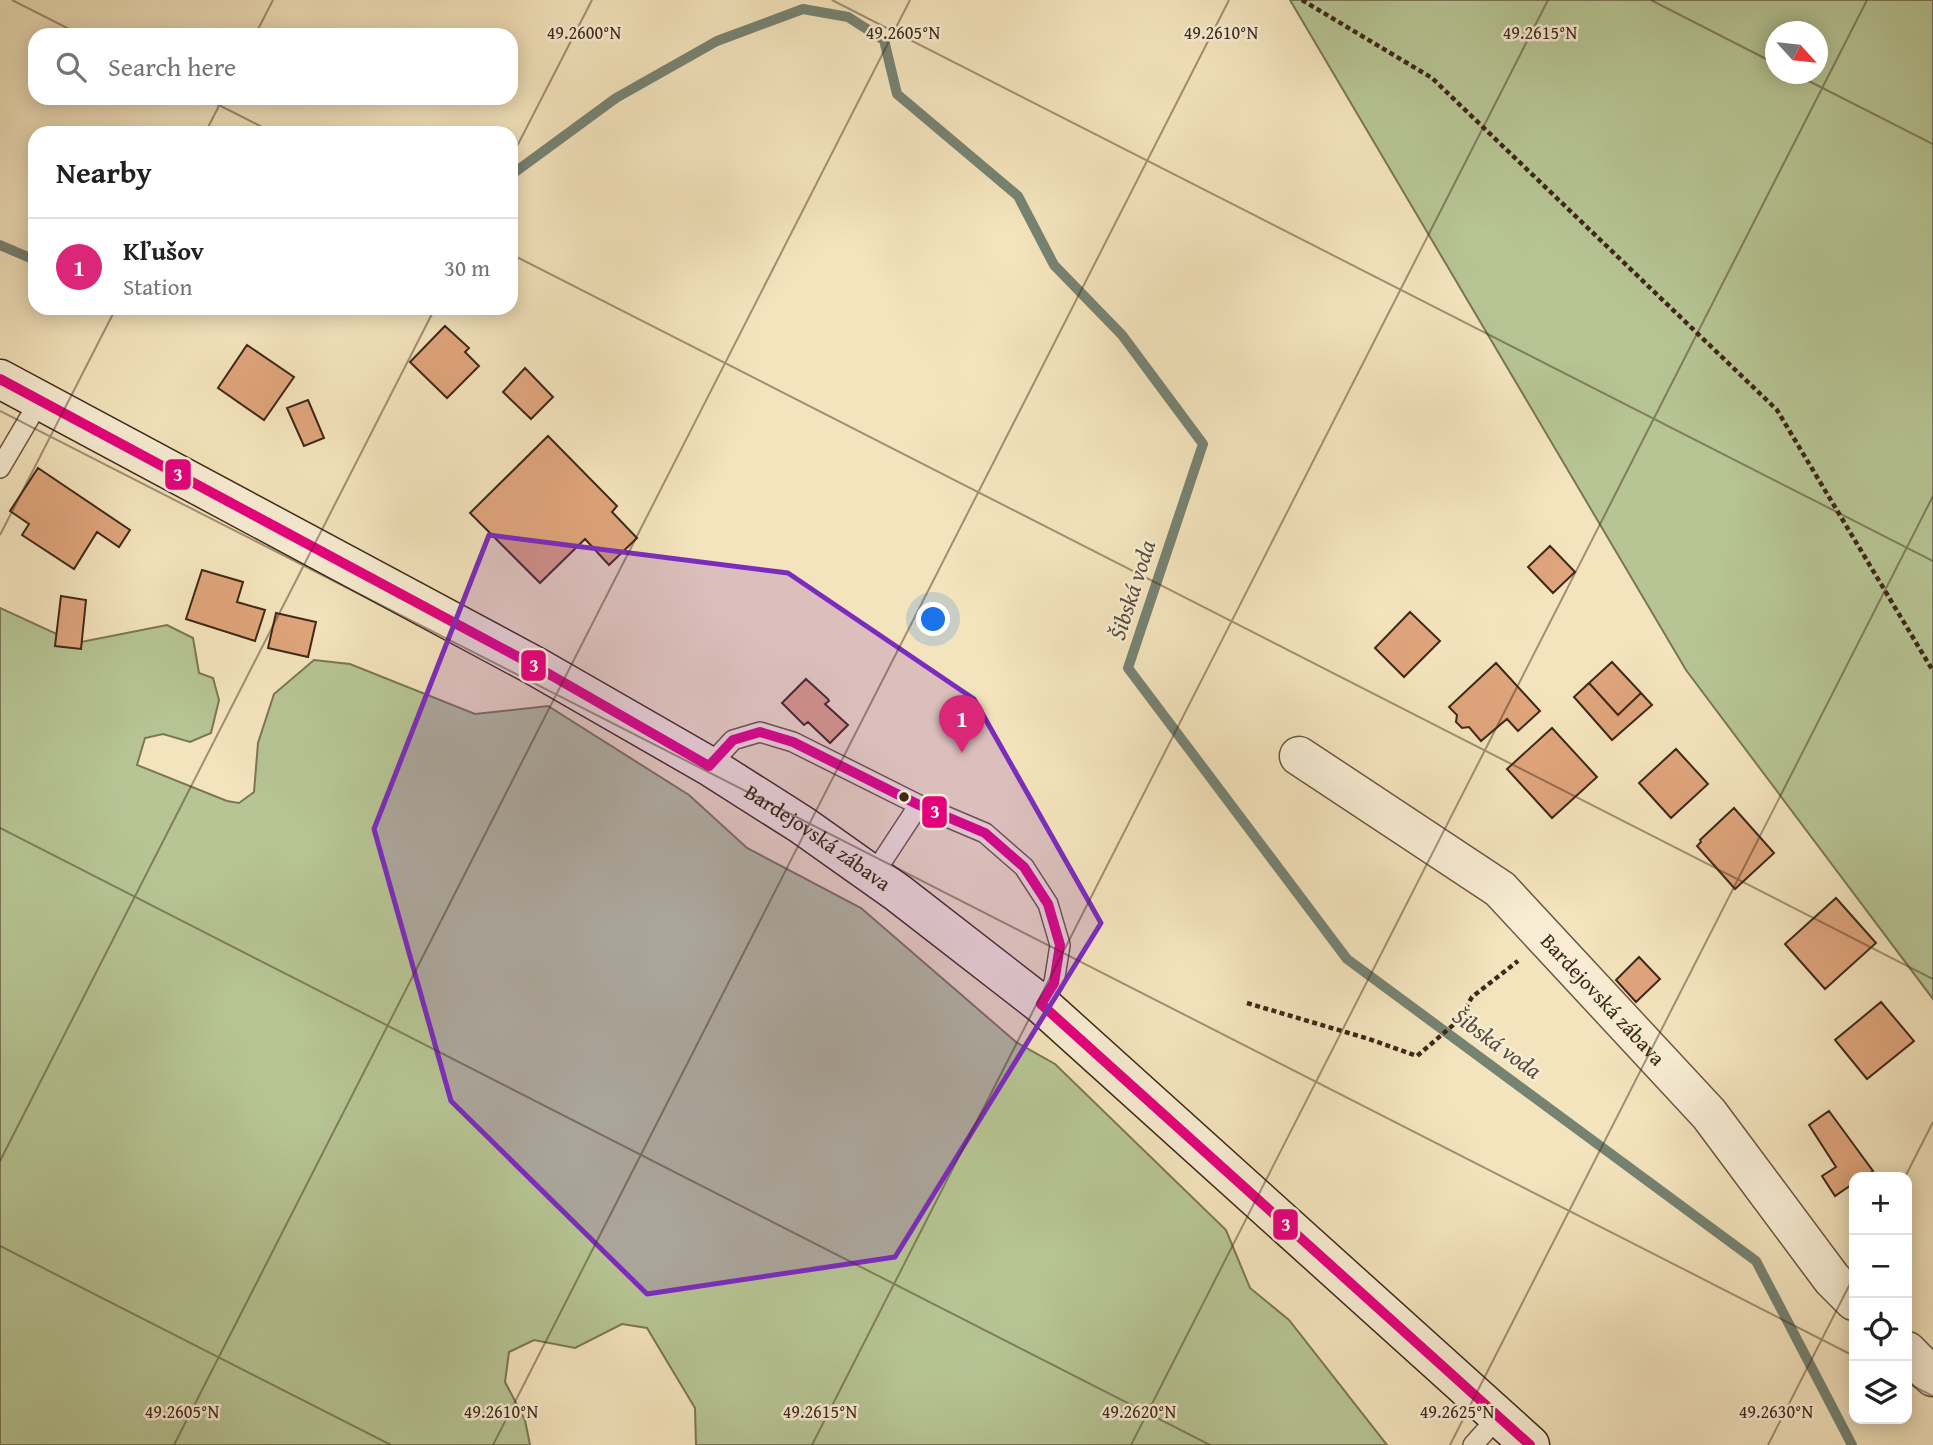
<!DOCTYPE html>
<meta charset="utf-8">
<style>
:root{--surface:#fff;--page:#f2f2f2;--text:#202124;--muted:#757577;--line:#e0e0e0;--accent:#db2777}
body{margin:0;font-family:"Gentium Book Plus",serif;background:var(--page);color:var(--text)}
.controls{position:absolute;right:21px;bottom:21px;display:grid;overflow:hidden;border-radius:14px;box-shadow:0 4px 18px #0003}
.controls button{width:63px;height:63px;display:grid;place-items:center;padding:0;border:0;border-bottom:2px solid var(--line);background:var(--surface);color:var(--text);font:35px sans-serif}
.compass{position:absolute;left:1765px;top:21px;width:63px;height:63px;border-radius:50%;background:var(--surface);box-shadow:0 4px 18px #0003;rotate:117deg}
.you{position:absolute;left:934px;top:620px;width:24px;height:24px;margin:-18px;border:5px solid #fff;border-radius:50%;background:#1a73e8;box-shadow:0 0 0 10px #1a73e833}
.badge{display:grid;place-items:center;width:46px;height:46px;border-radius:50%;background:var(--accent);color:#fff;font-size:23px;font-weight:700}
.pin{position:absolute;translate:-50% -58px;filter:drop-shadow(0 2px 4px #0008)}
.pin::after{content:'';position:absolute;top:37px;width:24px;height:21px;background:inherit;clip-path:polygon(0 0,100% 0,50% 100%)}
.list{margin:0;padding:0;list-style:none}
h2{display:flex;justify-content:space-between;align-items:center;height:91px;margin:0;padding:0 28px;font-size:30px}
h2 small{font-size:23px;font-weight:400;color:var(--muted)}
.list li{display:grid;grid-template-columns:46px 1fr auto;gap:21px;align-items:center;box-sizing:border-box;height:98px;padding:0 28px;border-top:2px solid var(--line)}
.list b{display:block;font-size:26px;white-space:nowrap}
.list p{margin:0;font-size:23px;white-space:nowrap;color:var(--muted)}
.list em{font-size:23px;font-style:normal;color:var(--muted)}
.icon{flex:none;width:38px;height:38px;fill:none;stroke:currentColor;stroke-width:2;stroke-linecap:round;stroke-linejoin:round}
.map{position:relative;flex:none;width:1933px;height:1445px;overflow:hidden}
.search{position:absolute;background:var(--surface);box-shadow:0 4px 18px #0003;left:28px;top:28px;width:490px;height:77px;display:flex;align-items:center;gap:18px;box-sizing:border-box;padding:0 24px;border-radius:21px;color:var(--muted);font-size:26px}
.panel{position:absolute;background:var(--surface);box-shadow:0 4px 18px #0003;left:28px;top:126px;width:490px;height:189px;border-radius:21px}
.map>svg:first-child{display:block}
</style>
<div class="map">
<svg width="1933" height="1445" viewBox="0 0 1933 1445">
<rect width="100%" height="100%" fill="#f4e4bd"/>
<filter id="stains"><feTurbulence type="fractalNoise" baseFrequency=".00286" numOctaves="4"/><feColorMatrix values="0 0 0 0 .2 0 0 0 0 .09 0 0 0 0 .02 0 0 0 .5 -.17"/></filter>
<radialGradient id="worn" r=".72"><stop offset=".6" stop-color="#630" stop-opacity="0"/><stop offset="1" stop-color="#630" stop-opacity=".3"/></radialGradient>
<!-- green -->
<path fill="#b7c594" stroke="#7a7656" stroke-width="2" fill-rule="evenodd" d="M1290,0H1933V999L1686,670ZM1776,32H1818V74H1776Z
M0,608L76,643L167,625L193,638L199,673L213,678L219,700L211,733L190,742L163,734L145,738L137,765L227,801L239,803L254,792L258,743L274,694L314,660L350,664L475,714L548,706L689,795L747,848L861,908L1016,1042L1055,1064L1226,1230L1250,1288L1289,1320L1387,1445H696L695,1408L647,1328L622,1324L575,1348L534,1340L509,1352L505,1382L525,1420L530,1445H0Z"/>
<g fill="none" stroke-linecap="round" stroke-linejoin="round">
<!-- stream -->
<path stroke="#768373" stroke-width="10" d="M511,175L616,98L717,41L803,9L848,17L884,40L897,94L1018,196L1054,265L1122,335L1203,444L1128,668L1347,959L1756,1261L1852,1445
M0,245L35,260"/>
</g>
<!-- building -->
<path fill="#e0a57c" stroke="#3e2819" stroke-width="2" d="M445,326L469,348L465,352L479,366L447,398L410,362Z
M247,345L294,377L264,420L218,388Z
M525,368L553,397L531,419L503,392Z
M308,400L324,438L304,446L287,408Z
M548,436L617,506L612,512L637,538L609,565L585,539L540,583L470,513Z
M38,468L130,530L119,547L97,532L74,569L22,535L29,524L10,511Z
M1550,546L1575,572L1553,593L1528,567Z
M202,570L243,582L237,602L265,610L255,641L186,619Z
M61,596L86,600L81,649L55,646Z
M1410,612L1440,641L1404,677L1375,648Z
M276,613L316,622L308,657L268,648Z
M1612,662L1641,693L1618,715L1589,683Z
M1496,663L1540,711L1518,731L1507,719L1481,741L1469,727L1462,728L1456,722L1457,715L1449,707Z
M806,679L828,699L829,701L825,704L848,725L830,743L808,722L804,725L782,703Z
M1589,683L1618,715L1641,693L1652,705L1612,740L1574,697Z
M1552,728L1597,777L1552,818L1507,769Z
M1676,749L1708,784L1671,818L1639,783Z
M1734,808L1774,853L1735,889L1697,846L1701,842L1700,840Z
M1836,898L1876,943L1825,989L1785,944Z
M1639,957L1660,979L1636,1002L1616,980Z
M1881,1002L1914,1041L1867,1079L1835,1040Z
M1829,1111L1873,1171L1864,1177H1854V1183L1835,1196L1822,1176L1836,1167L1809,1125Z"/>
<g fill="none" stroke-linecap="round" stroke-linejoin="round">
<!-- service casing -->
<g stroke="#6c5742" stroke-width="22">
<path id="service" d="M0,468L40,400
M709,766L733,740L760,732L793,742L919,805L985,833L1024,867L1048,904L1060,945L1054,983L1041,1004
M873,875L919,805
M1473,1445L1498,1417"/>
</g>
<!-- minor casing -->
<g stroke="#6c5742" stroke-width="41">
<g id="minor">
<path id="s1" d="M1299,756L1500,889L1709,1114L1832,1279L1854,1301"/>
<path d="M1907,1351L1933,1377"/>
</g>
</g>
<!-- secondary casing -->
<g stroke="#3e2819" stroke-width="41">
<g id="secondary">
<path id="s2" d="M0,379L535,666L709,766L802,825L898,893L1041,1004L1530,1445"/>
</g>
</g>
<!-- path -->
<path stroke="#3e2819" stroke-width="4.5" stroke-dasharray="5 3.5" stroke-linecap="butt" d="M1302,0L1432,78L1777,410L1933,671
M1247,1003L1369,1039L1417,1056L1459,1020L1472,997L1518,961"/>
<!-- service -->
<use href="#service" stroke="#f8edd4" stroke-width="19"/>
<!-- minor -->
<use href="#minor" stroke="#f8edd4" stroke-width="38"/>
<!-- secondary -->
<use href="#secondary" stroke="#f8edd4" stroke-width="38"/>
<!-- bus-1 casing -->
<g stroke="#f8edd4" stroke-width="16">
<path id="bus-1" d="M0,379L535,666L709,766
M709,766L733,740L760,732L793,742L919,805L985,833L1024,867L1048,904L1060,945L1054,983L1041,1004
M1041,1004L1530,1445"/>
</g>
<!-- bus-1 -->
<use href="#bus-1" stroke="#e5007d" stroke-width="10"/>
</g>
<!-- marked area -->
<path fill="#7b2cbf" fill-opacity="0.2" stroke="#7b2cbf" stroke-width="5" stroke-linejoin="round" d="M489,535L788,573L974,699L1101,923L895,1257L647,1294L451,1101L374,829Z"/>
<!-- ticks -->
<path fill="none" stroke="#3e2819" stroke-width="2" stroke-opacity="0.45" d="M12,0L81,35M832,0L1933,561M1651,0L1776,64M255,35L273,0M1795,74L1933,144M205,98L274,133M205,133L223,98M511,158L592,0M511,254L1933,979M0,411L1854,1356M0,535L116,308M0,828L1210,1445M0,1161L435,308M1905,1177L1933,1122M0,1246L391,1445M1907,1383L1933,1396M174,1445L910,0M493,1445L1229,0M812,1445L1548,0M1131,1445L1867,0M1450,1445L1933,496M1768,1445L1854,1276"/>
<!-- markers -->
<circle fill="#3e2819" stroke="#f8edd4" stroke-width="2.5" cx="904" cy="797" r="6"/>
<g text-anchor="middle" stroke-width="5" stroke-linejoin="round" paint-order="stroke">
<!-- street labels -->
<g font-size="21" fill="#3e2819" stroke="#f8edd4">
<text dy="7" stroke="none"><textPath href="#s2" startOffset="938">Bardejovská zábava</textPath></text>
<text dy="7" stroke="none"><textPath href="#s1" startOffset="392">Bardejovská zábava</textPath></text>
</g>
<!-- water labels -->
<g font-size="23" font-style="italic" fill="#564e3e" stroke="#f8edd4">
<text transform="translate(1132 590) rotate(-72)" y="8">Šibská voda</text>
<text transform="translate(1497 1043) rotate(36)" y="8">Šibská voda</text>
</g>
</g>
<g font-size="18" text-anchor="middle" fill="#3e2819" stroke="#f8edd4" stroke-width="5" stroke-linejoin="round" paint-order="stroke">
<text x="584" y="39">49.2600°N</text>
<text x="903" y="39">49.2605°N</text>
<text x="1221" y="39">49.2610°N</text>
<text x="1540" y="39">49.2615°N</text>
<text x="182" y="1418">49.2605°N</text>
<text x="501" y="1418">49.2610°N</text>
<text x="820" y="1418">49.2615°N</text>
<text x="1139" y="1418">49.2620°N</text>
<text x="1457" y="1418">49.2625°N</text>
<text x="1776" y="1418">49.2630°N</text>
</g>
<g stroke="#f8edd4" stroke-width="2.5">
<rect x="164" y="458" width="28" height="33" rx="7" fill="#e5007d"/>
<rect x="520" y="649" width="27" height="33" rx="7" fill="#e5007d"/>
<rect x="921" y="795" width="27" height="34" rx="7" fill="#e5007d"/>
<rect x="1272" y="1208" width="27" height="33" rx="7" fill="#e5007d"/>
</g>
<g font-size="19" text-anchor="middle" font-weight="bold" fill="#fff">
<text x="178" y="481">3</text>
<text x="534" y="672">3</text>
<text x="935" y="818">3</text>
<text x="1286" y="1231">3</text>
</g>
<rect width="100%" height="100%" filter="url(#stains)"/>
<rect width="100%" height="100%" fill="url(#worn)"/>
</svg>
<div class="controls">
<button>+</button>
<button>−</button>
<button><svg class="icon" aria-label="locate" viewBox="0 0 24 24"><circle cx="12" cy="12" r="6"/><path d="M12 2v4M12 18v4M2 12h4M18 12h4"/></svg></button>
<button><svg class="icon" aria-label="layers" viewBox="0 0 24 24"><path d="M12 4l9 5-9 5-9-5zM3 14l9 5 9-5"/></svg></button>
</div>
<svg class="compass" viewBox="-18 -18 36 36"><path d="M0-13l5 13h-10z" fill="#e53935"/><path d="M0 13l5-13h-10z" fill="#757577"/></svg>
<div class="you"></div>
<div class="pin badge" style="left:962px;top:753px">1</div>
<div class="search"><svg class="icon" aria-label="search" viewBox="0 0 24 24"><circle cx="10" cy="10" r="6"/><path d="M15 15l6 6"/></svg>Search here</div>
<section class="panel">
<h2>Nearby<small></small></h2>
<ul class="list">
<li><span class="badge">1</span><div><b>Kľušov</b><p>Station</p></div><em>30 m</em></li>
</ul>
</section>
</div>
